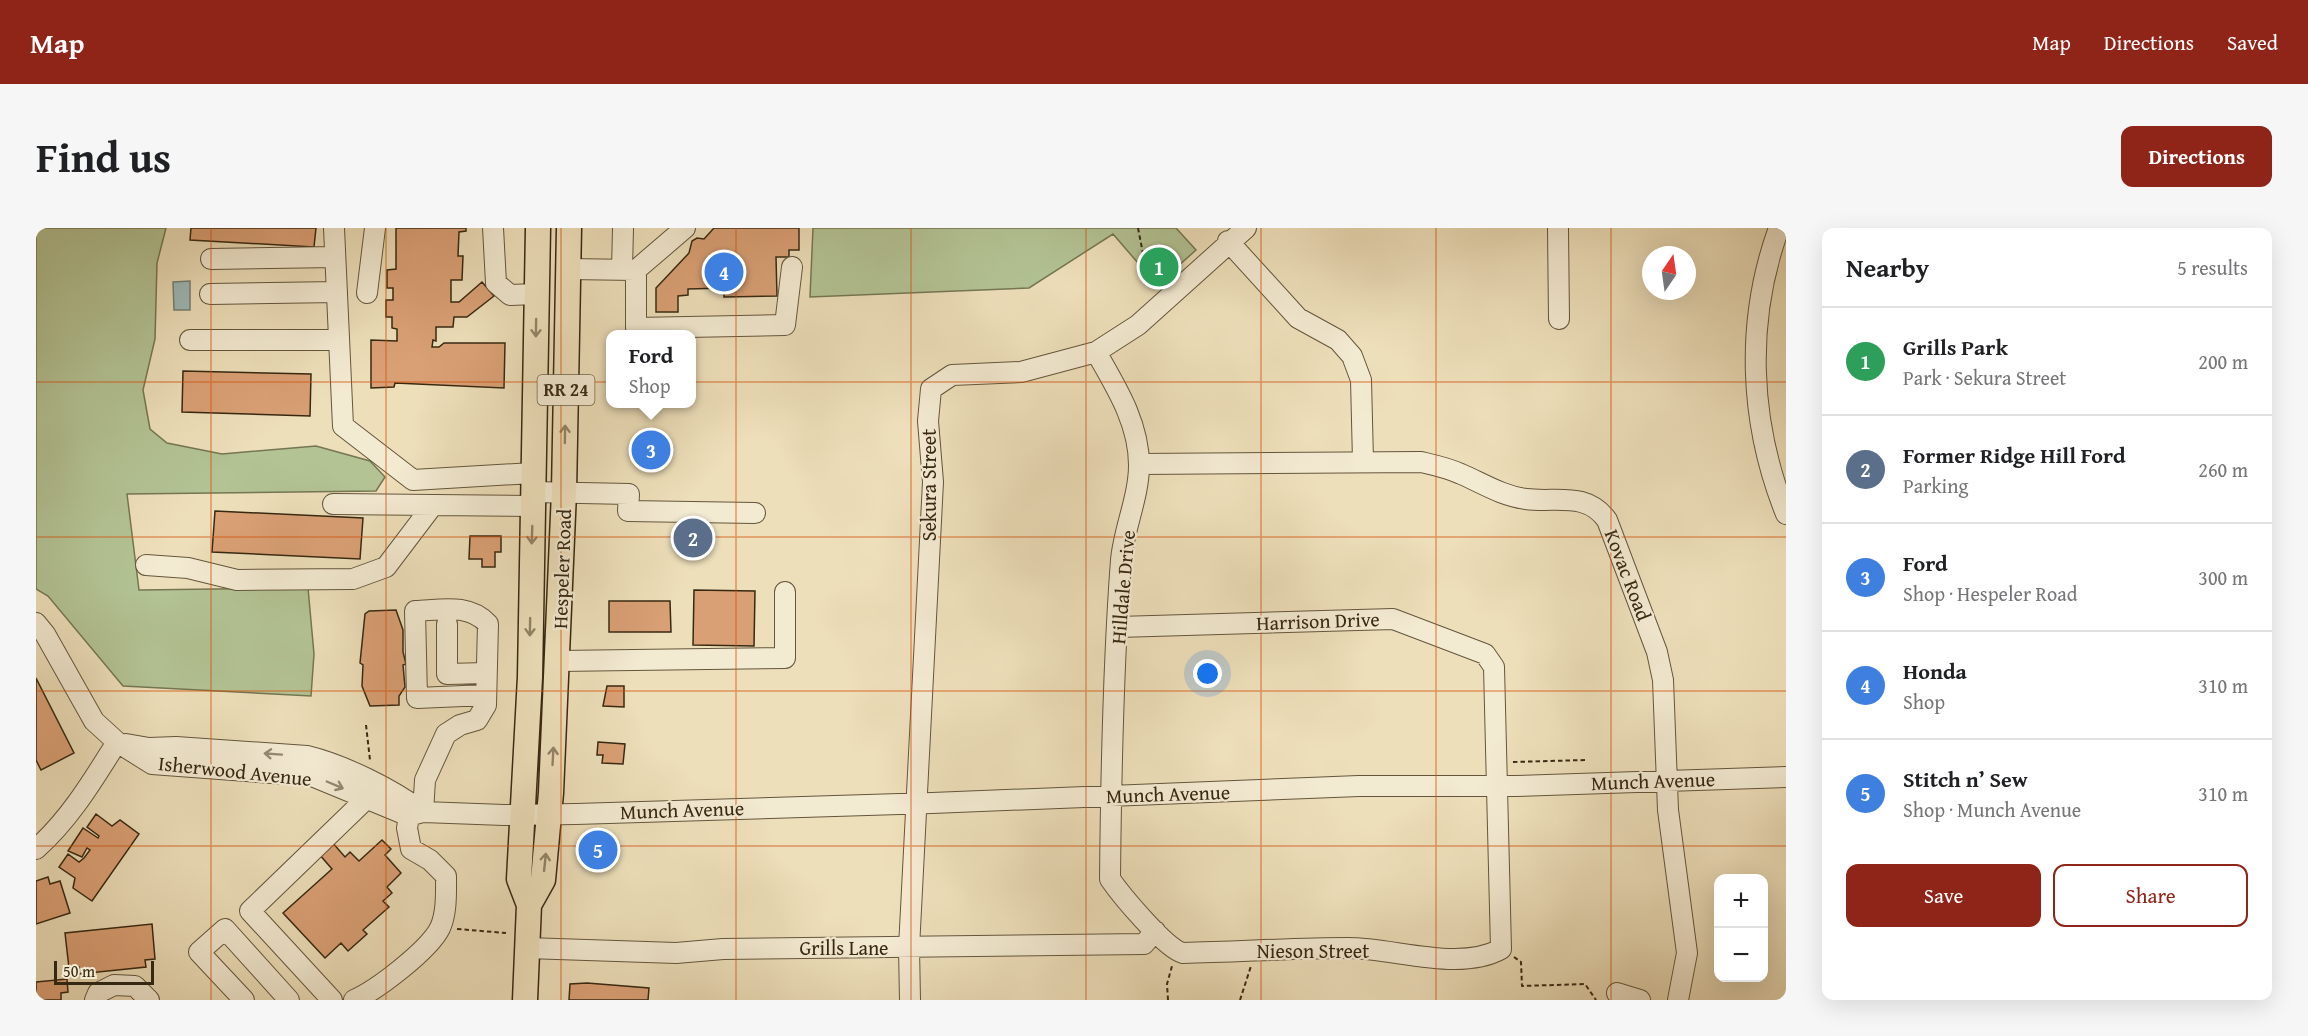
<!DOCTYPE html>
<meta charset="utf-8">
<style>
:root{--surface:#fff;--page:#f6f6f6;--text:#202124;--muted:#757577;--line:#e0e0e0;--accent:#8f2418}
body{margin:0;font-family:"Gentium Book Plus",serif;background:var(--page);color:var(--text)}
.controls{position:absolute;right:18px;bottom:18px;display:grid;overflow:hidden;border-radius:12px;box-shadow:0 6px 24px #0002}
.controls button{width:54px;height:54px;display:grid;place-items:center;padding:0;border:0;border-bottom:2px solid var(--line);background:var(--surface);color:var(--text);font:30px sans-serif}
.compass{position:absolute;left:1606px;top:18px;width:54px;height:54px;border-radius:50%;background:var(--surface);box-shadow:0 6px 24px #0002;rotate:13deg}
.scale{position:absolute;left:18px;bottom:15px;width:100px;box-sizing:border-box;padding-left:6px;border:3px solid #372812;border-top:0;font-size:16px;line-height:21px;white-space:nowrap;color:#372812;-webkit-text-stroke:4px #f3ead2;paint-order:stroke}
.you{position:absolute;left:1172px;top:446px;width:21px;height:21px;margin:-15px;border:4px solid #fff;border-radius:50%;background:#1a73e8;box-shadow:0 0 0 9px #1a73e833}
.badge{display:grid;place-items:center;width:39px;height:39px;border-radius:50%;background:var(--accent);color:#fff;font-size:20px;font-weight:700}
.pin{position:absolute;translate:-50% -50%;border:3px solid #fff;box-shadow:0 2px 6px #0006}
.popup{position:absolute;left:570px;top:102px;width:90px;height:78px;box-sizing:border-box;display:grid;place-content:center;border-radius:12px;background:var(--surface);filter:drop-shadow(0 2px 4px #0005);font-size:20px;white-space:nowrap;color:var(--muted)}
.popup b{font-size:22px;color:var(--text)}
.popup::after{content:'';position:absolute;left:50%;top:100%;margin-left:-12px;border:12px solid transparent;border-top-color:var(--surface)}
.list{margin:0;padding:0;list-style:none}
h2{display:flex;justify-content:space-between;align-items:center;height:78px;margin:0;padding:0 24px;font-size:26px}
h2 small{font-size:20px;font-weight:400;color:var(--muted)}
.list li{display:grid;grid-template-columns:39px 1fr auto;gap:18px;align-items:center;box-sizing:border-box;height:108px;padding:0 24px;border-top:2px solid var(--line)}
.list b{display:block;font-size:22px;white-space:nowrap}
.list p{margin:0;font-size:20px;white-space:nowrap;color:var(--muted)}
.list em{font-size:20px;font-style:normal;color:var(--muted)}
.actions{display:flex;gap:12px;padding:18px 24px}
.actions a{flex:1;padding:14px 0;border:2px solid var(--accent);border-radius:12px;text-align:center;font-size:21px;color:var(--accent)}
.actions .main{background:var(--accent);color:#fff}
.map{position:relative;flex:none;width:1750px;height:772px;overflow:hidden;border-radius:12px}
header{display:flex;align-items:center;gap:36px;box-sizing:border-box;height:84px;padding:0 30px;background:var(--accent);color:#fff}
header strong{font-size:28px}
nav{display:flex;gap:33px;margin-inline-start:auto;font-size:21px}
.intro{display:flex;align-items:center;justify-content:space-between;box-sizing:border-box;height:144px;padding:0 36px}
h1{margin:0;font-size:42px}
.button{padding:15px 27px;border-radius:12px;background:var(--accent);color:#fff;font-size:21px;font-weight:700}
main{display:flex;gap:36px;padding:0 36px}
aside{flex:1;background:var(--surface);border-radius:12px;box-shadow:0 6px 24px #0002}
.map>svg:first-child{display:block}
</style>
<header>
<strong>Map</strong>
<nav><a>Map</a><a>Directions</a><a>Saved</a></nav>
</header>
<div class="intro"><h1>Find us</h1><a class="button">Directions</a></div>
<main>
<div class="map">
<svg width="1750" height="772" viewBox="0 0 1750 772">
<rect width="100%" height="100%" fill="#eddfba"/>
<filter id="stains"><feTurbulence type="fractalNoise" baseFrequency=".00333" numOctaves="4"/><feColorMatrix values="0 0 0 0 .2 0 0 0 0 .09 0 0 0 0 .02 0 0 0 .5 -.17"/></filter>
<radialGradient id="worn" r=".72"><stop offset=".6" stop-color="#630" stop-opacity="0"/><stop offset="1" stop-color="#630" stop-opacity=".3"/></radialGradient>
<!-- green -->
<path fill="#b3c394" stroke="#757653" stroke-width="1.5" d="M0,0H130L121,35L119,111L107,162L114,201L131,215L186,226L280,218L334,233L349,249L340,263L91,266L103,362L272,360L278,426L275,468L87,458L12,368L0,361Z
M777,0H1140L1160,22L1121,57L1077,6L993,60L774,69Z"/>
<!-- water -->
<path fill="#9dbab9" stroke="#748076" stroke-width="1.5" d="M154,53V82H138L137,54Z"/>
<!-- building -->
<path fill="#daa075" stroke="#372812" stroke-width="1.5" d="M155,0H280L278,19L154,12Z
M430,0V3L423,4L422,28H427L426,52H415V74H423L446,54L458,68L431,89H418L417,99H400V113L397,112L396,119H403L408,115H469L468,160L359,155L358,159L335,160V112L361,113V101L356,100V89H350V72H357V60H351V42L360,41V0Z
M678,0H763V22H753V29H740L741,68L688,69V60L652,61V67L642,68V84H620V60L653,25L656,13L661,10L668,11Z
M147,143L275,146L274,188L146,184Z
M179,283L327,290L324,331L176,324Z
M434,308H465V324H459V339H446V331H433Z
M658,362L719,363L718,418L657,417Z
M573,373H634L635,404H573Z
M360,382L367,402V424L370,436L367,437L369,459L363,468V477L334,478L326,458L327,437L324,435L329,386L333,383Z
M0,450L38,525L5,542L0,532Z
M571,458H588V479L567,478Z
M562,514L589,516L587,536L566,535L567,527H561Z
M60,586L76,598L84,592L103,606L56,673L37,660L39,650L23,639L32,626L43,634L48,630L54,622L51,620L46,629L32,623L47,600L62,610L63,608L51,599Z
M346,612L355,621L349,627L365,645L351,659L356,665L347,673L353,679L327,702L331,706L312,723L305,715L289,730L247,685L296,641L283,626L296,614L309,629L314,624L323,633Z
M552,613H571L572,631L553,632Z
M12,649L14,656L24,653L34,685L0,696V653Z
M116,696L119,731L109,732L110,739L43,746V739L33,740L29,705Z
M31,751L32,764L25,765V772H0V754Z
M551,755L613,760L612,772H533L534,756Z"/>
<g fill="none" stroke-linecap="round" stroke-linejoin="round">
<!-- minor casing -->
<g stroke="#64563c" stroke-width="22">
<path id="minor" d="M298,0L307,198L377,252L497,245
M457,0L460,55L474,67L500,66
M649,0L600,42V100L749,97L756,39
M1522,0L1523,91
M1743,0C1709,93 1713,194 1750,286
M1192,13L1262,90L1302,112L1316,128L1325,152L1327,233
M175,31L299,29
M532,41L600,42
M586,42L587,0
M331,65L339,0
M174,66L301,64
M154,112H303
M1060,124C1080,159 1103,195 1103,237C1103,269 1088,300 1085,332C1077,438 1075,545 1074,651C1085,667 1130,721 1147,725C1202,724 1257,720 1312,720C1359,720 1423,744 1465,721L1458,439L1449,426L1357,391L1082,399
M1103,236L1385,234C1398,237 1412,240 1425,246C1446,255 1466,268 1490,271C1520,275 1550,263 1571,292L1621,424L1627,452L1632,582L1651,725L1642,772
M497,264L593,266L592,283L719,285
M297,276L496,278
M110,337L152,340L201,352L317,351L350,339L397,277
M0,395L9,406L58,493L81,514L116,536L276,548L373,588L387,584L468,587L540,586L896,575L1323,558H1479L1750,549
M411,396V446L450,445
M522,433L749,430V364
M90,516L113,520L140,519L271,528C308,537 356,561 387,584
M387,584L389,552L410,506L424,497L441,492L450,477L452,396C433,375 405,382 379,383L381,470L450,467
M0,621C34,591 57,552 81,514
M491,720L640,725L687,721L1108,716L1119,703
M1581,765L1604,772
M59,772L62,765L78,757L99,758L113,772
M208,772L163,724L189,701L253,772
M296,772L214,683L330,571
M318,772C341,762 393,722 404,700C411,685 410,664 410,648L394,632L375,621L371,600L373,588
M874,772L873,720L897,254L892,193L895,161L916,147L985,144L1060,124L1102,97L1210,0"/>
</g>
<!-- major casing -->
<g stroke="#372812" stroke-width="27">
<path id="major" d="M493,677L507,652L515,565L528,264L533,0
M489,772L493,677L483,651L494,449L502,0"/>
</g>
<!-- path -->
<path stroke="#372812" stroke-width="2" stroke-dasharray="4.5 3" stroke-linecap="butt" d="M1102,0L1110,41L1124,56
M330,497L334,532
M1477,534L1549,532
M421,701L470,705
M1478,729L1485,734L1486,758L1549,756L1560,772
M1132,772L1131,756L1136,738
M1204,772L1215,738"/>
<!-- minor -->
<use href="#minor" stroke="#f3ead2" stroke-width="20"/>
<!-- major -->
<use href="#major" stroke="#eddfba" stroke-width="24"/>
</g>
<!-- one-way arrows -->
<defs><path id="oneway-shaft" d="M-6 0H5M1.5-3L5.5 0L1.5 3" fill="none" stroke-width="1.6" stroke-linecap="round" stroke-linejoin="round" transform="scale(1.5)"/></defs>
<g stroke="#928466">
<use href="#oneway-shaft" transform="translate(500 100) rotate(91)"/>
<use href="#oneway-shaft" transform="translate(529 206) rotate(-89)"/>
<use href="#oneway-shaft" transform="translate(496 307) rotate(92)"/>
<use href="#oneway-shaft" transform="translate(494 399) rotate(91)"/>
<use href="#oneway-shaft" transform="translate(517 528) rotate(-87)"/>
<use href="#oneway-shaft" transform="translate(509 634) rotate(-84)"/>
</g>
<g stroke="#958972">
<use href="#oneway-shaft" transform="translate(237 526) rotate(-176)"/>
<use href="#oneway-shaft" transform="translate(299 557) rotate(23)"/>
</g>
<!-- grid -->
<path fill="none" stroke="#d6540d" stroke-width="1.5" stroke-opacity="0.55" d="M175,0V772M350,0V772M525,0V772M700,0V772M875,0V772M1050,0V772M1225,0V772M1400,0V772M1575,0V772M0,154H1750M0,309H1750M0,463H1750M0,618H1750"/>
<g text-anchor="middle" stroke-width="4.5" stroke-linejoin="round" paint-order="stroke">
<!-- shield labels -->
<rect fill="#f3ead2" stroke="#6f624c" stroke-width="1.5" x="501.5" y="147" width="57" height="30" rx="4.5"/>
<g font-size="18" font-weight="bold" fill="#372812">
<text x="530" y="168">RR 24</text>
</g>
<!-- street labels -->
<g font-size="20" fill="#372812" stroke="#f3ead2">
<text transform="translate(893 257) rotate(-90)" y="7">Sekura Street</text>
<text transform="translate(526 341) rotate(-88)" y="7">Hespeler Road</text>
<text transform="translate(1592 347) rotate(69)" y="7">Kovac Road</text>
<text transform="translate(1087 359) rotate(-85)" y="7">Hilldale Drive</text>
<text transform="translate(1282 393) rotate(-2)" y="7">Harrison Drive</text>
<text transform="translate(199 543) rotate(6)" y="7">Isherwood Avenue</text>
<text transform="translate(1617 553) rotate(-2)" y="7">Munch Avenue</text>
<text transform="translate(1132 566) rotate(-2)" y="7">Munch Avenue</text>
<text transform="translate(646 582) rotate(-2)" y="7">Munch Avenue</text>
<text x="808" y="727">Grills Lane</text>
<text x="1277" y="730">Nieson Street</text>
</g>
</g>
<rect width="100%" height="100%" filter="url(#stains)"/>
<rect width="100%" height="100%" fill="url(#worn)"/>
</svg>
<div class="controls">
<button>+</button>
<button>−</button>
</div>
<svg class="compass" viewBox="-18 -18 36 36"><path d="M0-13l5 13h-10z" fill="#e53935"/><path d="M0 13l5-13h-10z" fill="#757577"/></svg>
<div class="scale">50 m</div>
<div class="you"></div>
<div class="pin badge" style="left:1123px;top:39px;background:#2e9e5b">1</div>
<div class="pin badge" style="left:657px;top:310px;background:#5c6f8a">2</div>
<div class="pin badge" style="left:615px;top:222px;background:#3f7fe0">3</div>
<div class="popup"><b>Ford</b>Shop</div>
<div class="pin badge" style="left:688px;top:44px;background:#3f7fe0">4</div>
<div class="pin badge" style="left:562px;top:622px;background:#3f7fe0">5</div>
</div>
<aside>
<h2>Nearby<small>5 results</small></h2>
<ul class="list">
<li><span class="badge" style="background:#2e9e5b">1</span><div><b>Grills Park</b><p>Park · Sekura Street</p></div><em>200 m</em></li>
<li><span class="badge" style="background:#5c6f8a">2</span><div><b>Former Ridge Hill Ford</b><p>Parking</p></div><em>260 m</em></li>
<li><span class="badge" style="background:#3f7fe0">3</span><div><b>Ford</b><p>Shop · Hespeler Road</p></div><em>300 m</em></li>
<li><span class="badge" style="background:#3f7fe0">4</span><div><b>Honda</b><p>Shop</p></div><em>310 m</em></li>
<li><span class="badge" style="background:#3f7fe0">5</span><div><b>Stitch n’ Sew</b><p>Shop · Munch Avenue</p></div><em>310 m</em></li>
</ul>
<div class="actions"><a class="main">Save</a><a>Share</a></div>
</aside>
</main>
